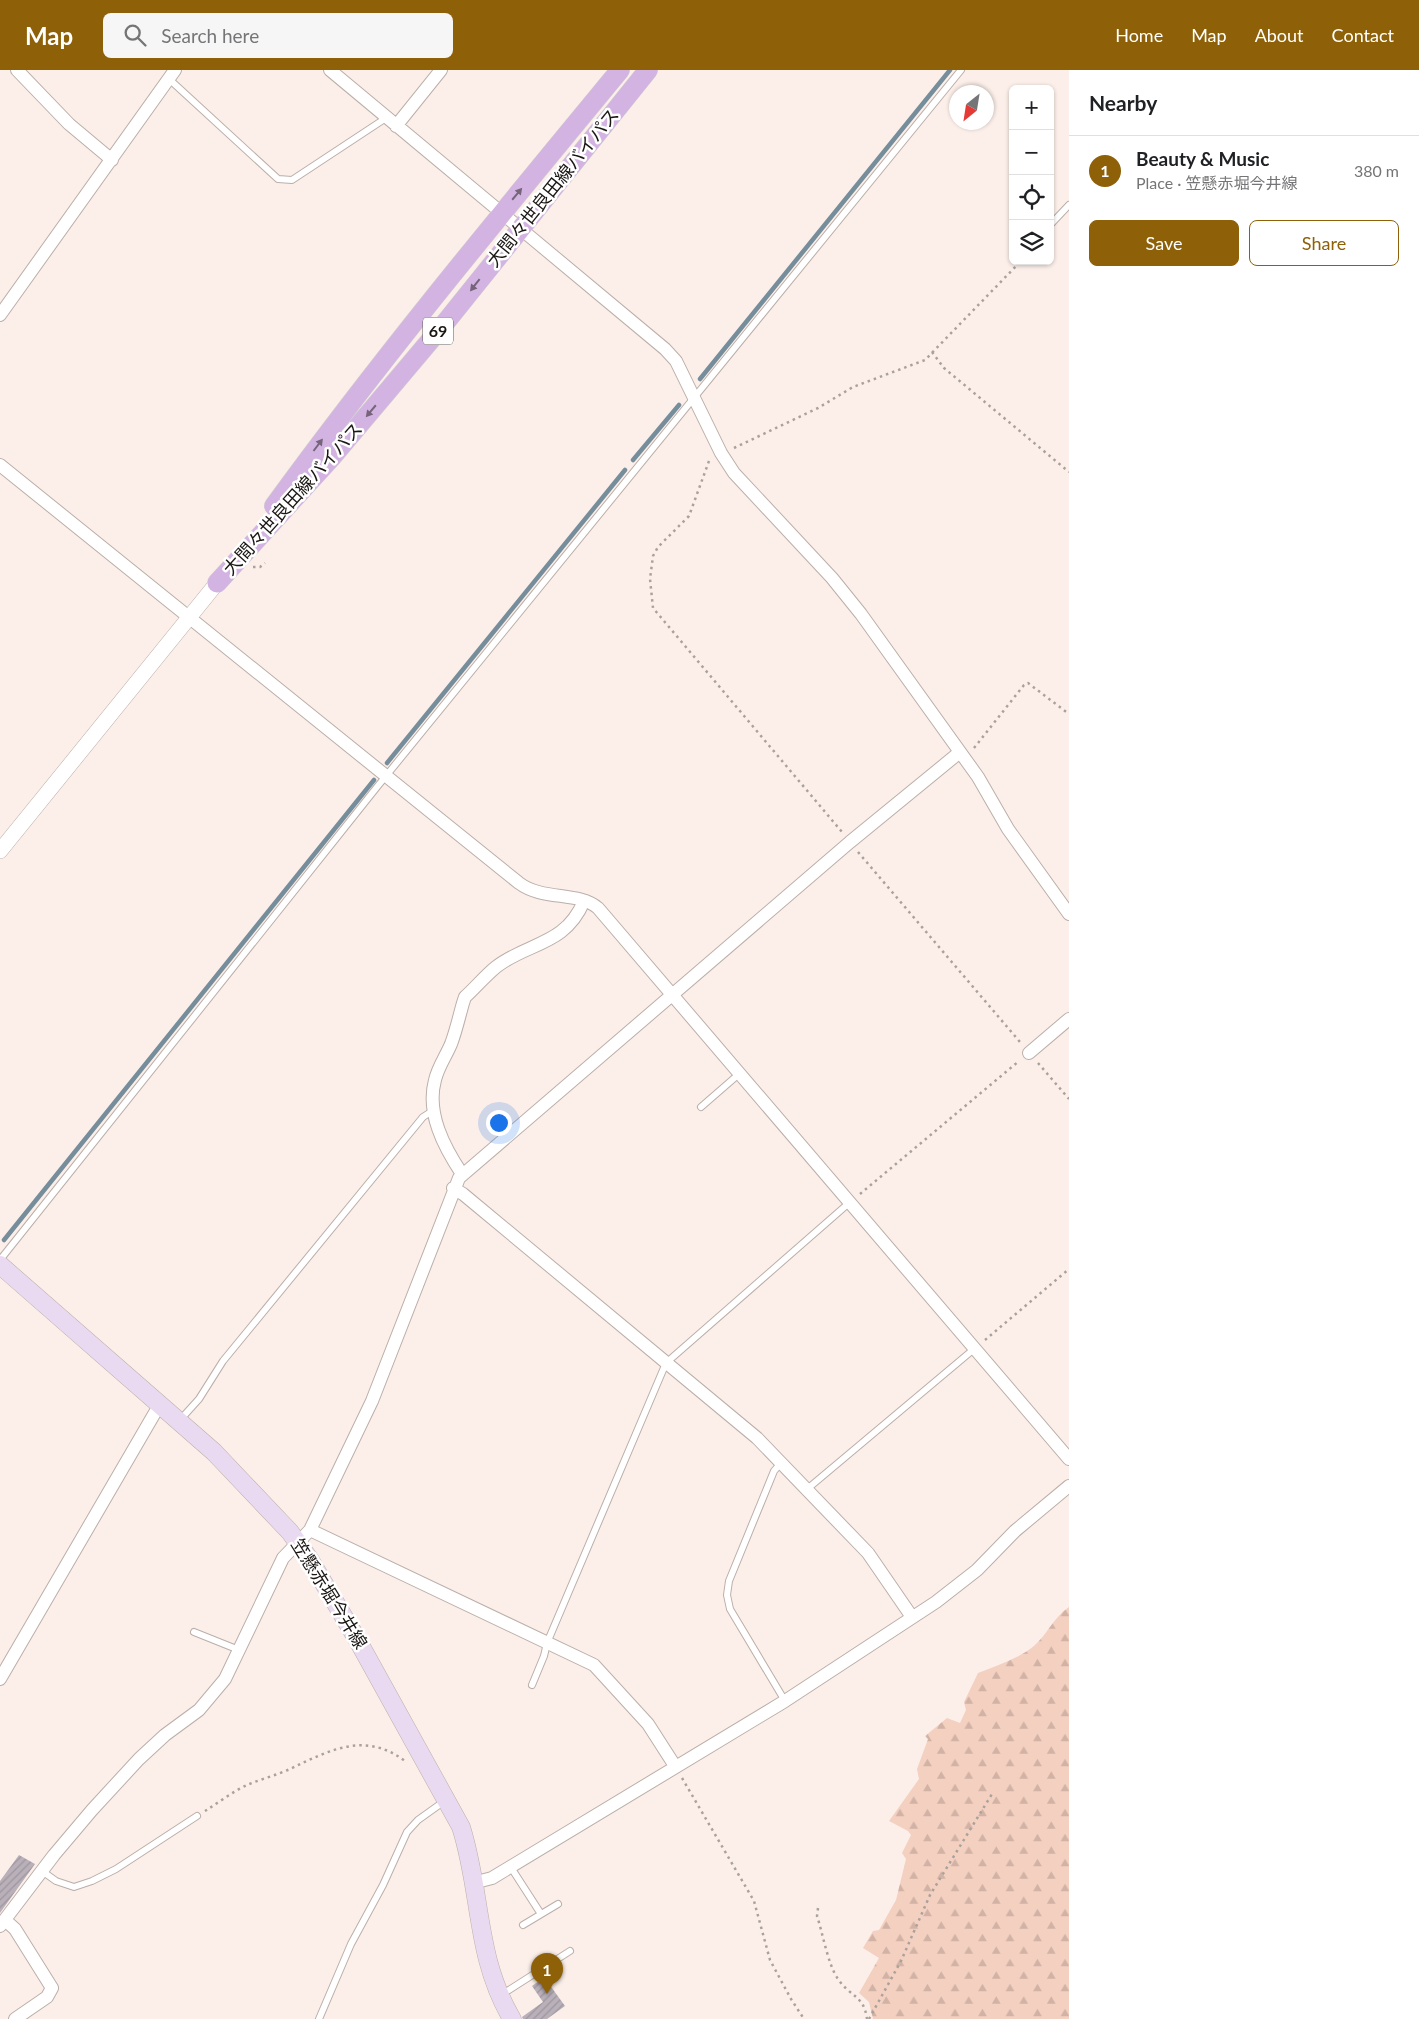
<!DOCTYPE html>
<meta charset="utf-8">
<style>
:root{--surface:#fff;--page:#f6f6f6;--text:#202124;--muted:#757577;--line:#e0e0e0;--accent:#8e6008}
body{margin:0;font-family:Lato,"Noto Sans JP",sans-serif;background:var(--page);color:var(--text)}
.controls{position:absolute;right:15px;top:15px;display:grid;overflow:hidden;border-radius:8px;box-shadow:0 1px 4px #0004}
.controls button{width:45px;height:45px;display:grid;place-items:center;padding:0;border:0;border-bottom:1px solid var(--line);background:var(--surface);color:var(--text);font:25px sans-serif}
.compass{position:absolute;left:949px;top:15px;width:45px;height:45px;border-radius:50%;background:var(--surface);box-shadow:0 1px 4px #0004;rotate:210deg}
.you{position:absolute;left:498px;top:1052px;width:18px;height:18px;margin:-12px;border:4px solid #fff;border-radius:50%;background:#1a73e8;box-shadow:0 0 0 8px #1a73e833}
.badge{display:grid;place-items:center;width:32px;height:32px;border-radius:50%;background:var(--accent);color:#fff;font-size:16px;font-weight:700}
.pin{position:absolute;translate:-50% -41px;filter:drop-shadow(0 1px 2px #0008)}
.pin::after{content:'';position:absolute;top:26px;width:18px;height:15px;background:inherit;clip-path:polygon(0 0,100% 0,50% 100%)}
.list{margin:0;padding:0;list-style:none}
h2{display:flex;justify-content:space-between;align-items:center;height:65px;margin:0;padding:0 20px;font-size:21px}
h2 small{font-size:16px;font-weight:400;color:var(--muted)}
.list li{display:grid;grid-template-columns:32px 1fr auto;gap:15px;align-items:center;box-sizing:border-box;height:70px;padding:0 20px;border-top:1px solid var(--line)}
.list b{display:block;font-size:19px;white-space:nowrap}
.list p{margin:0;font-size:16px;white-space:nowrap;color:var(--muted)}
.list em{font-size:16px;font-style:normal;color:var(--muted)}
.actions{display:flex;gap:10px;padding:15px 20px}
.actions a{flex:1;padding:11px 0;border:1px solid var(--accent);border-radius:8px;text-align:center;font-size:18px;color:var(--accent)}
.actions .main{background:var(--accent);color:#fff}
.icon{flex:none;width:28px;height:28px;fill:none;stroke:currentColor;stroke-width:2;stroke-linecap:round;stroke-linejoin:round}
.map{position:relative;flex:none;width:1069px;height:1949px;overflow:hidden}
header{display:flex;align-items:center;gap:30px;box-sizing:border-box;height:70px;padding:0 25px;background:var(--accent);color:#fff}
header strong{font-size:24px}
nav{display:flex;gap:28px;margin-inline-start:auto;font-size:18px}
.search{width:350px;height:45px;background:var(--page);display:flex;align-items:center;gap:12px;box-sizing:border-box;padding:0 18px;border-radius:8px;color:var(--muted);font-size:19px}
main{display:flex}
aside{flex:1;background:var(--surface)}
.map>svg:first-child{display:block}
</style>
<header>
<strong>Map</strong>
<div class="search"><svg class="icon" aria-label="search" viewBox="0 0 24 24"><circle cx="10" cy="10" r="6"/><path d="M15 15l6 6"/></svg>Search here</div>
<nav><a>Home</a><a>Map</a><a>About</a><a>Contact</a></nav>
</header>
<main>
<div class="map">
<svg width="1069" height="1949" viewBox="0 0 1069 1949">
<defs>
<pattern id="forest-firs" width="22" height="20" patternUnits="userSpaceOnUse" patternTransform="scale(1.25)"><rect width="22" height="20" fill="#f4d0c0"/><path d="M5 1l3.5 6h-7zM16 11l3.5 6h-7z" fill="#d1b2a4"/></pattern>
<pattern id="building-hatch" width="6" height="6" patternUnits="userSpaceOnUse" patternTransform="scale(1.25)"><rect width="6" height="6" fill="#b9b0ba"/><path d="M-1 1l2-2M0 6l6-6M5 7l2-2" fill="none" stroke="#9e979f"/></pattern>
</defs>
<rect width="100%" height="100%" fill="#fcefe9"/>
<!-- forest -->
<path fill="url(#forest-firs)" d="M1069,1537V1949H873L869,1932L859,1923L879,1888L863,1878L873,1861L879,1860L896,1830L906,1789L902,1783L911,1765L908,1761L889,1751L919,1709L917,1699L928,1669L925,1666L947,1648L960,1653L966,1640L964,1632L978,1603C997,1596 1020,1588 1035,1575C1048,1563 1054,1547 1069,1537Z"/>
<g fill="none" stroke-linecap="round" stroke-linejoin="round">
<!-- stream -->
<path stroke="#768d9b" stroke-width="4.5" d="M700,309L950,0
M633,390L679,335
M387,693L625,400
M4,1170L374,710"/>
</g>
<!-- building -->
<path fill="url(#building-hatch)" d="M19,1785L35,1794L0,1843V1811Z
M544,1907L565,1936L547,1949H523L522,1947L543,1932L532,1916Z"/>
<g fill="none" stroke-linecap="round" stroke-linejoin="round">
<!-- service casing -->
<g stroke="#bbafa9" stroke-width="8">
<path id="service" d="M169,9L278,109L292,110L386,48
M1050,155L1069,135
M701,1037L739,1004
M0,1190L377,717L961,0
M180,1350L199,1329L223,1291L423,1047L434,1040
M780,1394L774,1401L729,1511L727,1525L730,1539L785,1631
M806,1420L974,1279
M194,1562L239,1580
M532,1615L544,1586L547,1573L666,1293L849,1133
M510,1796L541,1844
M42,1801L56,1811L74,1817L92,1811L116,1799L197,1746
M523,1855L558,1834
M500,1924L509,1920L570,1881
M319,1949L351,1874L383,1815L407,1762L418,1750L446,1730"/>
</g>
<!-- minor casing -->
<g stroke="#bbafa9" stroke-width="14">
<path id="minor" d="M17,0L69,54L112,90
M330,0L665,279L676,291L721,383L734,403L832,508L861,544L978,707L1008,759L1069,844
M396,56L441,0
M0,245L175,0
M0,395L519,813C543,831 578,821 598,838L1069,1389
M1029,983L1069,949
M462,1104C444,1077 426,1043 435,1010C438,997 446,986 451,974C456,961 459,947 463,933L465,927C475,918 485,906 496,897C528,872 565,876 584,831
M453,1118L463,1124L757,1368L868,1483L912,1547
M310,1460L594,1595L648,1654L675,1696
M0,1609L160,1334
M473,1813L492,1808L785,1631L936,1532L977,1500L1015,1461L1069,1416
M5,1850L15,1859L52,1918L47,1927L15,1949
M0,1856L54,1785L92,1740L139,1689L165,1665L199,1640L225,1609L283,1488L310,1460L372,1331L459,1108L850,772L960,682"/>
</g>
<!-- tertiary casing -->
<g stroke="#bbafa9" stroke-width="16">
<path id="tertiary" d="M0,781L217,513"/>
</g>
<!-- secondary casing -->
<g stroke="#bbafa9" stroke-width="19">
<path id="secondary" d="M0,1195L214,1382L290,1462L310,1490L357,1569L461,1757C482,1823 475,1887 512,1949"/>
</g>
<!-- primary casing -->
<g stroke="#d1d0d0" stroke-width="20">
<path id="primary" d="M274,436C383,286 502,143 620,0
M217,513L332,387L445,253L648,0"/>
</g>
<!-- path -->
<path stroke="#aba19c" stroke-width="2.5" stroke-dasharray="2.5 4" stroke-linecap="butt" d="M932,282L944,298L1069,402
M734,378L818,338L853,317L925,290L1021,191
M709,391L689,446L658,477L653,486L650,509L653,538L842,762
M253,497H260L265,493
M974,678L1024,615L1028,613L1069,644
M858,782L1020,972
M1038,993L1069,1029
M860,1124L1019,991
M985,1270L1069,1199
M682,1708L754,1831L770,1890L791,1929L804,1949
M205,1741C218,1733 232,1722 247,1715C261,1709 277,1705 290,1699C330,1680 365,1661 405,1691
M818,1838L817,1846C823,1864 828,1895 838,1909C850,1927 864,1925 867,1949
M869,1949L901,1891L930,1825L992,1724"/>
<!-- service -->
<use href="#service" stroke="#fff" stroke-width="6"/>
<!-- minor -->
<use href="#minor" stroke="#fff" stroke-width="12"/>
<!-- tertiary -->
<use href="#tertiary" stroke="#fff" stroke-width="15"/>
<!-- secondary -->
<use href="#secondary" stroke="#e9d9f1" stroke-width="18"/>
<!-- primary -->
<use href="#primary" stroke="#d3b3e2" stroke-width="19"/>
</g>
<!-- one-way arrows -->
<defs><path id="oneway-solid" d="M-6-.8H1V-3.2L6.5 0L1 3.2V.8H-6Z" transform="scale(1.25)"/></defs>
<g fill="#76647b">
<use href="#oneway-solid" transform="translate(517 124) rotate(-50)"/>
<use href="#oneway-solid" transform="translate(475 215) rotate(128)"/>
<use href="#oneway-solid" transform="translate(371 341) rotate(130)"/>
<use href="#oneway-solid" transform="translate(318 375) rotate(-53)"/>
</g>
<g text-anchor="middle" stroke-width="5" stroke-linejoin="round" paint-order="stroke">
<!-- shield labels -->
<rect fill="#fff" stroke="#5f5c5a" stroke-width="1" x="423" y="247.5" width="30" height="27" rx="4"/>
<g font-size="16" font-weight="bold" fill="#1a1614">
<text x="438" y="267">69</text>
</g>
<!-- street labels -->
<g font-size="18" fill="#1a1614" stroke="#fff">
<text transform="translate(553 118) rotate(-51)" y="6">大間々世良田線バイパス</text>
<text transform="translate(293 429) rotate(-48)" y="6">大間々世良田線バイパス</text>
<text transform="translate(329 1524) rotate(58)" y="6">笠懸赤堀今井線</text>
</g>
</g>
</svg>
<div class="controls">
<button>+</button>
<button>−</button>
<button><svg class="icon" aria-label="locate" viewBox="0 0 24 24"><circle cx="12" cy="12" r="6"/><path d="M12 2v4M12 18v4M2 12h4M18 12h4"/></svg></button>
<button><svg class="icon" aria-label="layers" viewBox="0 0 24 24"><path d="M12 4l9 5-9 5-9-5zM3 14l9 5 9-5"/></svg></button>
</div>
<svg class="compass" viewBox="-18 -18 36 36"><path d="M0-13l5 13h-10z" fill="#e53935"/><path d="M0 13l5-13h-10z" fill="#757577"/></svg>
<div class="you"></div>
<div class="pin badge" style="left:547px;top:1924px">1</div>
</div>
<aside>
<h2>Nearby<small></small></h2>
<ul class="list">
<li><span class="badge">1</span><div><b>Beauty &amp; Music</b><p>Place · 笠懸赤堀今井線</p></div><em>380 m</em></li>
</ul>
<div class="actions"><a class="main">Save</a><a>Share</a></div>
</aside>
</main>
